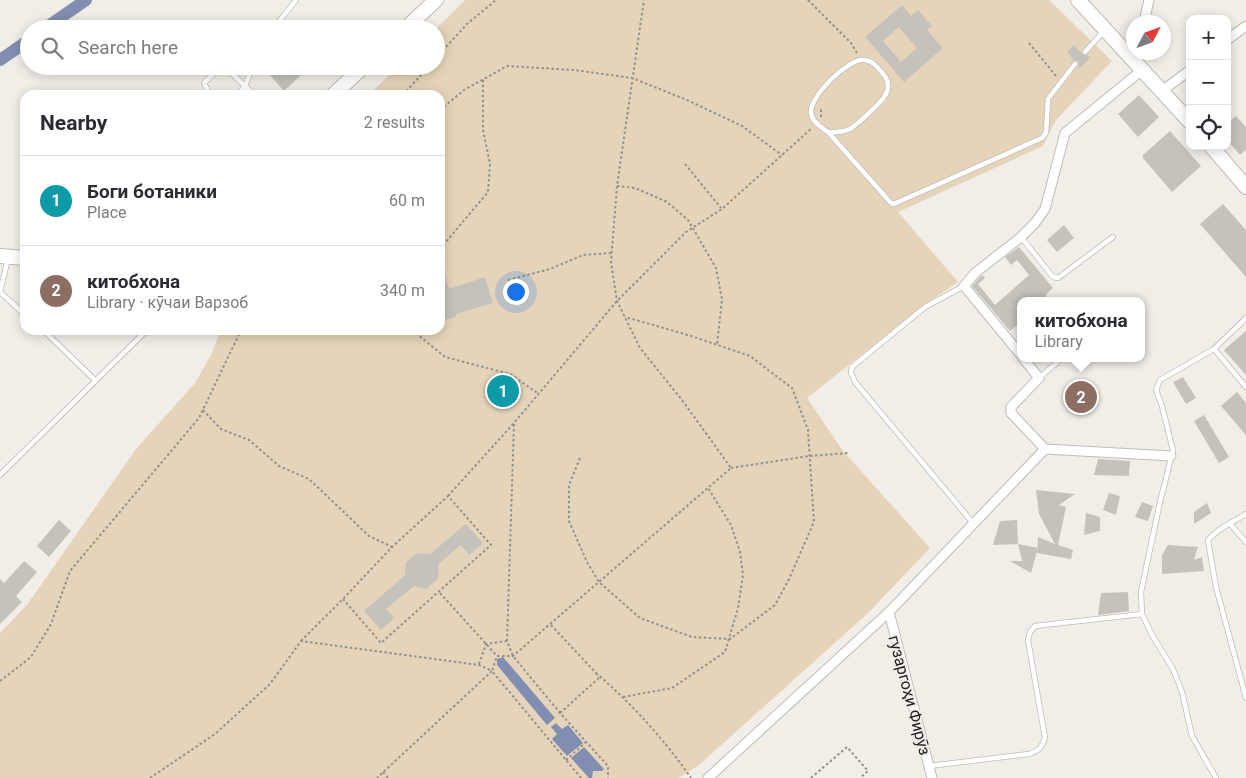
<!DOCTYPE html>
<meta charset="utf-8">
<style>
:root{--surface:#fff;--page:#f2f2f3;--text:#2b2b33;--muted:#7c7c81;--line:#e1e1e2;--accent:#2563eb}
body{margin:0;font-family:Roboto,sans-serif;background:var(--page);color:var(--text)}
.controls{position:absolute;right:15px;top:15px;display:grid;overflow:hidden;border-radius:10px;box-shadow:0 2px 12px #0003}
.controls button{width:45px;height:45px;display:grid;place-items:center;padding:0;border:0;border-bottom:1px solid var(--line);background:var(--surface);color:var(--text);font:25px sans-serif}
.compass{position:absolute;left:1126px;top:15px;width:45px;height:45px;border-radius:50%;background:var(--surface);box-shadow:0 2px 12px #0003;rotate:49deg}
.you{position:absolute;left:515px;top:291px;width:18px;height:18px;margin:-12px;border:4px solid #fff;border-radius:50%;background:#1a73e8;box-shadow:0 0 0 8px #1a73e833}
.badge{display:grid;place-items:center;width:32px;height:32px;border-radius:50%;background:var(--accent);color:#fff;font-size:16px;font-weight:700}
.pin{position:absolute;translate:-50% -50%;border:2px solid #fff;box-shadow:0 1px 5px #0006}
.popup{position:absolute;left:1017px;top:297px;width:128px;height:65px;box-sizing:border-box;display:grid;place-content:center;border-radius:10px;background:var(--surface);filter:drop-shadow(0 1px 4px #0005);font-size:16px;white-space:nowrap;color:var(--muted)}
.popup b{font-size:19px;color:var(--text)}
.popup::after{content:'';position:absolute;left:50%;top:100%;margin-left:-10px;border:10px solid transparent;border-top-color:var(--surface)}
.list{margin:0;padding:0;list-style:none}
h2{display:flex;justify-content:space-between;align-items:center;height:65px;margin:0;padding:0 20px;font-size:21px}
h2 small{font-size:16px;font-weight:400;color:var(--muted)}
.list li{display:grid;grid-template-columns:32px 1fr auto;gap:15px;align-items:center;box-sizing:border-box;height:90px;padding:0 20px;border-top:1px solid var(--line)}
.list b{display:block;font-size:19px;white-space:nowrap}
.list p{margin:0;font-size:16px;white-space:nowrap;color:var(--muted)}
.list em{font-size:16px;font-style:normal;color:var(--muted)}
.icon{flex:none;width:28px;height:28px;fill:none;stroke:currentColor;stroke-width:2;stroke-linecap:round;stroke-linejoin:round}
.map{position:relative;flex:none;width:1246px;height:778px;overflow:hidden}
.search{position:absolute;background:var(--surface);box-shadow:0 2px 12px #0003;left:20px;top:20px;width:425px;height:55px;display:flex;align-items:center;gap:12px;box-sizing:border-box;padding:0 18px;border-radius:28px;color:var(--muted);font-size:19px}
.panel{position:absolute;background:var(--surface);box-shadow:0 2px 12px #0003;left:20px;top:90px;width:425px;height:245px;border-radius:15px}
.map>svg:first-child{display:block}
</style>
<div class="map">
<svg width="1246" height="778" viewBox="0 0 1246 778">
<rect width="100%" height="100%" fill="#f1ede7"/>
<!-- green -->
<path fill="#e5d4b9" d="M465,0H1049L1112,61L1056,120L1043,146L898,212L958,282L927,303L807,398L843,451L930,548L867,614L699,765L679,778H0V633L27,605L136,449L195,383L211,355L221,330H440V95H369L398,66H436V29Z"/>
<!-- water -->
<path fill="#818eb1" d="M503,657L555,718L547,725L497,665V659Z
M556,723L562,729L568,725L583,743L567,756L552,739L557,734L551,727Z
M584,747L604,769L602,771H593L592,778H589L571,758Z"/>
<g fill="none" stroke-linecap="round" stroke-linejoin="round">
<!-- canal -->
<path stroke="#818eb1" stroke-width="12" d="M44,29L86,0
M0,60L29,40"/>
</g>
<!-- building -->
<path fill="#c5c2bc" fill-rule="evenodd" d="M902,5L911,16L918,10L932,26L927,30L943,48L904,82L865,37ZM899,27L917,48L901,62L883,41Z
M1074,45L1083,55H1087L1090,58L1079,69V62L1076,60L1072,61L1073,59L1067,52Z
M278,66H311L284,91L269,74Z
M1139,95L1159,117L1138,137L1118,114Z
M1236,116L1246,127V150L1240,155L1227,140V123Z
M1170,131L1201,166L1172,192L1143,158V155Z
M1223,204L1246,230V277L1200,224Z
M1064,225L1074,238L1057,252L1047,240Z
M1019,247L1053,288L1046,294L1044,301H1021V322L1010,331L972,286L982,275L985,278L978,284L995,305L1029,275L1017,260L1011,265L1005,257Z
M443,268L449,289L485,277L493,303L456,314V317L440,321V269Z
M1246,331V375L1224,350Z
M1183,377L1196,398L1186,404L1173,382Z
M1237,392L1246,403V435L1221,406Z
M1204,415L1229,457L1219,463L1194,421Z
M1098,459L1130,461L1129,476L1094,475Z
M1036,490L1075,494L1059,505L1066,507L1058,545L1073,550L1071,559L1037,553L1038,537L1055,544L1039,514Z
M1109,493L1120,496L1116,515L1103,510Z
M1142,502L1153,506L1148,521L1135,517Z
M1207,503L1211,513L1194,524V512Z
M1086,513L1100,517V531L1084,535Z
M59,520L71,531L49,557L37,546Z
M1017,520L1018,544L993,545L1000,521Z
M466,524L483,543L469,555L461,545L439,563L438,579L426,589L414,586L386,609L394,618L381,630L364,611L405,575L406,562L417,553L430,554Z
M1018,544L1038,548L1031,573L1010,561H1022Z
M1168,545L1198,547L1194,560L1202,557L1204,571L1162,574V555Z
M24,561L37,572L16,596L22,602L0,624V579L4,583Z
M1128,592L1129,611L1098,615L1101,593Z"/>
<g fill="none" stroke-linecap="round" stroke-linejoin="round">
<!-- service casing -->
<g stroke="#c0bcb7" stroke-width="6">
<path id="service" d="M273,29L296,0
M1085,52L1104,31
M224,66L245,86L238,95
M253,66L245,86L255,95
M210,95L204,83L222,66
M828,132C836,133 843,132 850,129C857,125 862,119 868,114C879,103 897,90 883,74C878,68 873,61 865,60C850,57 809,96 811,113C812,122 821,127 828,132L890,202L893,204L896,203L1042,138L1046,133L1048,99L1075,64
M1021,237L1053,277L1058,278L1113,237
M964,286L925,307L852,367L851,372L855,382L973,523
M0,292L8,258
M0,292L25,315
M43,330L95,380
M1214,349L1246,387
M1039,378L1062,358
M0,475L147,330
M1246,514C1233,522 1218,528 1208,540L1216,587L1246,698
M1230,524L1246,542
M929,766L1029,754C1039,751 1042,747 1045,738L1028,640L1030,632L1035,626L1142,614
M1216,778L1192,736L1182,692L1173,669L1152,635L1142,614L1141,592L1160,502L1173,450L1162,406L1156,390L1160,380L1214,349L1246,318"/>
</g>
<!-- minor casing -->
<g stroke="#c0bcb7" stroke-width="11">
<path id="minor" d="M1144,22L1149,0
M1227,40L1246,26
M1162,91L1190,70
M1021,355L964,286L975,273L1021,237L1035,223L1045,209L1065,133L1142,70
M1023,358L1039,378L1011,407V413L1045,449
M889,612L932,778
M708,778L889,612L1045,449L1171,456"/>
</g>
<!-- secondary casing -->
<g stroke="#c0bcb7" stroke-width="16">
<path id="secondary" d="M1078,0L1190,122
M405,29L436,0
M333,95L364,66
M1211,146L1246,187
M0,256L25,258"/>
</g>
<!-- path -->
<path stroke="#93918d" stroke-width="2" stroke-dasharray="2.5 2.5" stroke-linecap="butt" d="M808,0L851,43L857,53
M1029,43L1056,76
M436,58L467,24L496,0
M403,95L429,66
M440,110L464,90L507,66L574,70L632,78L687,100L742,126L782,155
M821,117V107
M685,164L721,208
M617,186L635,188L667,202L688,220L716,268L722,299L717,345
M440,249L488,192L490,164L483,130V79
M508,280L550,269L583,255L611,253
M412,330L445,357L510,374L539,394
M203,410L221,429L249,440L279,466L309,479L369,536L392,547
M514,424L507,641L513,656L560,713L608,766V778
M580,458L569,485V521L587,562L599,582L640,618L692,637L730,639L775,605L789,579L814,522L808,430L792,388L750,356L688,335L625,317
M731,468L809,456L849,453
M448,496L514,423L617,301L686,232L722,209L812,128
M440,593L497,656
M551,625L596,673
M301,641L343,599L392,547L448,496L491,545L381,643L343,599
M479,664L486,644L507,641
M596,673C632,704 664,739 691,778
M0,681L31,657L51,624L70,571L199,418L241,330
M623,697L672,688L725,652L738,608L743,575L740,552L731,525L708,488
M560,713L600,677L599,676
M566,760L586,742
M383,772L388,778
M150,778L215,734L270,684L301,641L479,665L492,671L377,778
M581,778L492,671L497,656H513L731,468L682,400L640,348L617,301L611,262L617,186L644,0
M811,778L847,747L868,771L861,777L862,778"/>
<!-- service -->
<use href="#service" stroke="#fff" stroke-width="4.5"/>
<!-- minor -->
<use href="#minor" stroke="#fff" stroke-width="9"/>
<!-- secondary -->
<use href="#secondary" stroke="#fff" stroke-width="14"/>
</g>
<g text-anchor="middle" stroke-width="4" stroke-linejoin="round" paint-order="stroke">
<!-- street labels -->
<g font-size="16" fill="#22211f" stroke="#f1ede7">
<text transform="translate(910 695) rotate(75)" y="6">гузаргоҳи Фирӯз</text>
</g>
</g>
</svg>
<div class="controls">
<button>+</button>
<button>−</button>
<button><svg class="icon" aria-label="locate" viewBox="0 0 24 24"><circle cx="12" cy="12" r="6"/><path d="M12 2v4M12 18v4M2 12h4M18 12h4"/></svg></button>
</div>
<svg class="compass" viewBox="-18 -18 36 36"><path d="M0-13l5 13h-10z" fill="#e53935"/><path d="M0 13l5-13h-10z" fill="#7c7c81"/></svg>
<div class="you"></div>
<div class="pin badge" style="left:503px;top:391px;background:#0f9aa8">1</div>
<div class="pin badge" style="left:1081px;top:397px;background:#8d6e63">2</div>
<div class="popup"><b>китобхона</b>Library</div>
<div class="search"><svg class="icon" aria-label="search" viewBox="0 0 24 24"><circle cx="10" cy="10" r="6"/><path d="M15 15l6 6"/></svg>Search here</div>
<section class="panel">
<h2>Nearby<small>2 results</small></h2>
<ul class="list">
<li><span class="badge" style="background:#0f9aa8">1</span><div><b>Боги ботаники</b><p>Place</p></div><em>60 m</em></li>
<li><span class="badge" style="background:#8d6e63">2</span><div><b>китобхона</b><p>Library · кӯчаи Варзоб</p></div><em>340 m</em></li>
</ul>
</section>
</div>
